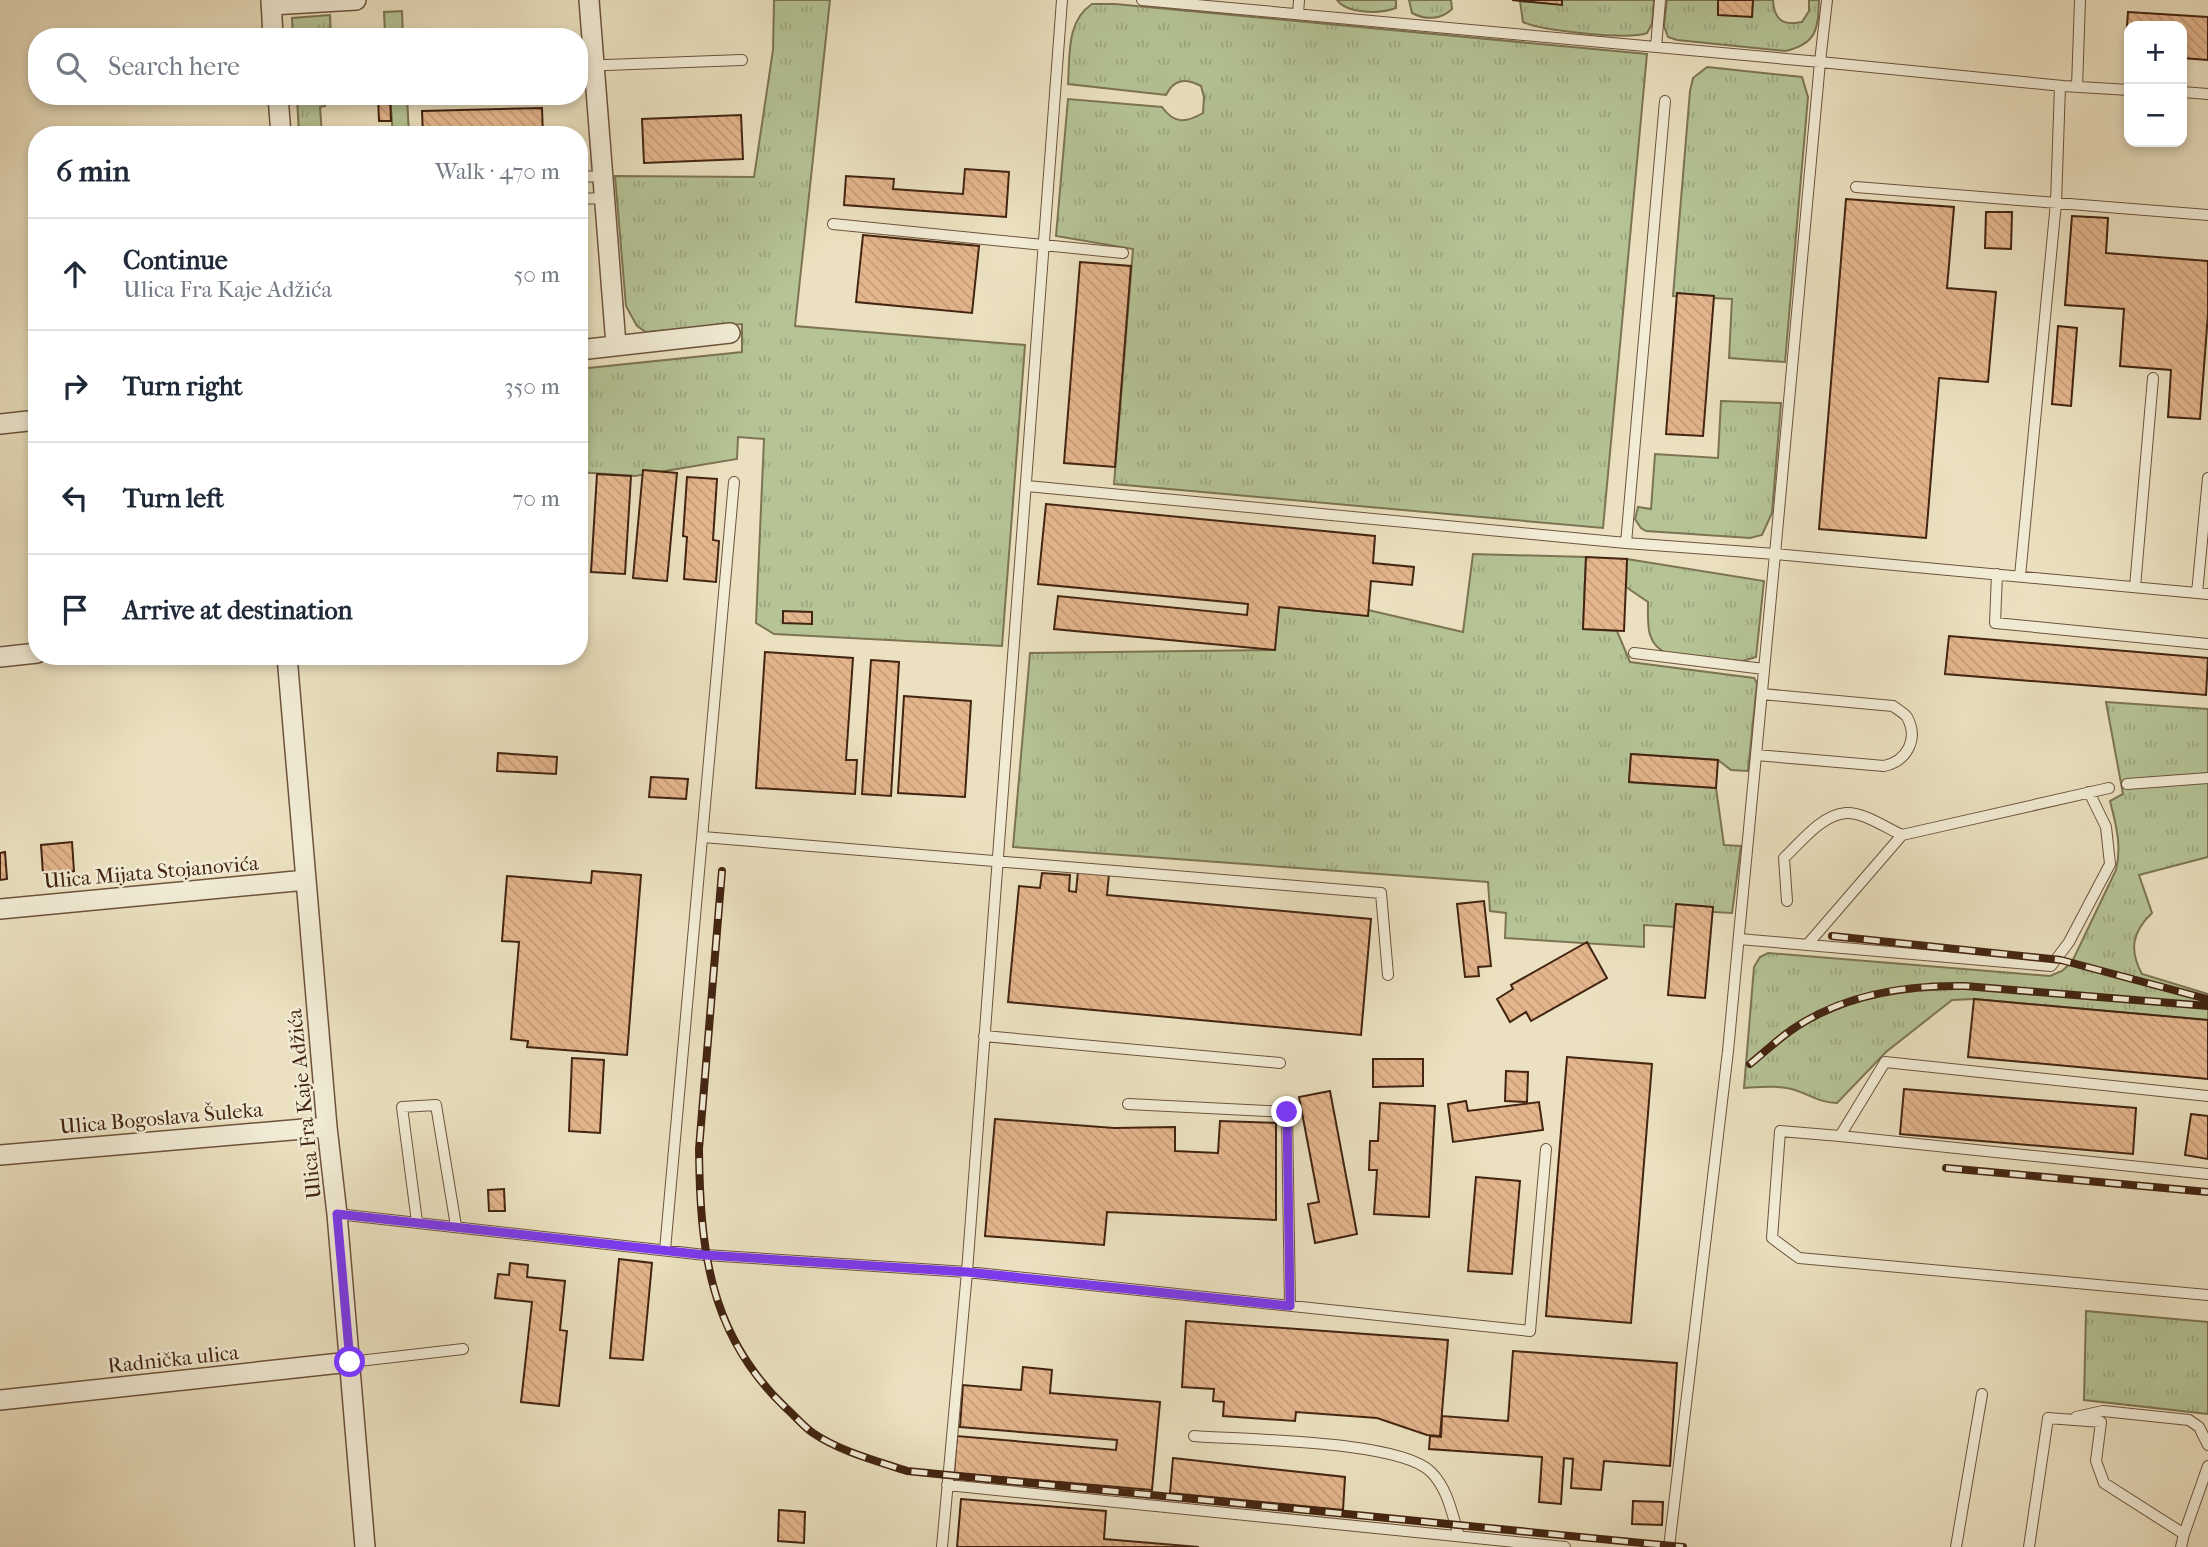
<!DOCTYPE html>
<meta charset="utf-8">
<style>
:root{--surface:#fff;--page:#f2f2f3;--text:#1f2937;--muted:#747a83;--line:#e0e1e3}
body{margin:0;font-family:"IM FELL French Canon",serif;background:var(--page);color:var(--text)}
.controls{position:absolute;right:21px;top:21px;display:grid;overflow:hidden;border-radius:14px;box-shadow:0 4px 10px #0003}
.controls button{width:63px;height:63px;display:grid;place-items:center;padding:0;border:0;border-bottom:2px solid var(--line);background:var(--surface);color:var(--text);font:35px sans-serif}
.stop{position:absolute;width:21px;height:21px;margin:-16px;border:5px solid #7c3aed;border-radius:50%;background:#fff}
.stop.end{background:#7c3aed;border-color:#fff;box-shadow:0 2px 7px #0008}
.list{margin:0;padding:0;list-style:none}
h2{display:flex;justify-content:space-between;align-items:center;height:91px;margin:0;padding:0 28px;font-size:30px}
h2 small{font-size:23px;font-weight:400;color:var(--muted)}
.list li{display:grid;grid-template-columns:46px 1fr auto;gap:21px;align-items:center;box-sizing:border-box;height:112px;padding:0 28px;border-top:2px solid var(--line)}
.list b{display:block;font-size:26px;white-space:nowrap}
.list p{margin:0;font-size:23px;white-space:nowrap;color:var(--muted)}
.list em{font-size:23px;font-style:normal;color:var(--muted)}
.icon{flex:none;width:38px;height:38px;fill:none;stroke:currentColor;stroke-width:2;stroke-linecap:round;stroke-linejoin:round}
.map{position:relative;flex:none;width:2208px;height:1547px;overflow:hidden}
.search{position:absolute;background:var(--surface);box-shadow:0 4px 10px #0003;left:28px;top:28px;width:560px;height:77px;display:flex;align-items:center;gap:18px;box-sizing:border-box;padding:0 24px;border-radius:28px;color:var(--muted);font-size:26px}
.panel{position:absolute;background:var(--surface);box-shadow:0 4px 10px #0003;left:28px;top:126px;width:560px;height:539px;border-radius:28px}
.map>svg:first-child{display:block}
</style>
<div class="map">
<svg width="2208" height="1547" viewBox="0 0 2208 1547">
<defs>
<pattern id="grass-tufts" width="24" height="20" patternUnits="userSpaceOnUse" patternTransform="scale(1.75)"><rect width="24" height="20" fill="#b5c395"/><path d="M3 7l-1-3M5 7V3M7 7l1-3M15 17l-1-3M17 17v-4M19 17l1-3" fill="none" stroke="#9da77f"/></pattern>
<pattern id="building-back-hatch" width="6" height="6" patternUnits="userSpaceOnUse" patternTransform="scale(1.75)"><rect width="6" height="6" fill="#e4b68e"/><path d="M-1 5l2 2M0 0l6 6M5-1l2 2" fill="none" stroke="#c59c79"/></pattern>
</defs>
<rect width="100%" height="100%" fill="#ebe1c0"/>
<filter id="stains"><feTurbulence type="fractalNoise" baseFrequency=".00286" numOctaves="4"/><feColorMatrix values="0 0 0 0 .2 0 0 0 0 .09 0 0 0 0 .02 0 0 0 .5 -.17"/></filter>
<radialGradient id="worn" r=".72"><stop offset=".6" stop-color="#630" stop-opacity="0"/><stop offset="1" stop-color="#630" stop-opacity=".3"/></radialGradient>
<!-- grass -->
<path fill="url(#grass-tufts)" stroke="#7c7452" stroke-width="2" d="M774,0H830L795,326L1025,345L1002,646L774,634L756,623L764,439L738,437L737,459L635,476L579,472V369L742,352V324L646,332L637,326L626,306L615,176L754,177L773,50Z
M1337,0H1396V8C1380,14 1347,14 1337,0Z
M1409,0H1451L1452,9C1441,20 1425,20 1412,13Z
M1562,0H1654L1652,24L1647,33C1629,40 1541,31 1523,22L1520,1L1562,4Z
M1667,0H1773C1774,20 1783,26 1802,22L1809,11V0H1819C1818,29 1817,44 1785,51L1677,40L1668,37L1664,26Z
M1092,4H1115L1647,54L1603,528L1114,484L1133,249L1056,236L1068,99L1162,107C1174,124 1186,123 1203,113L1204,97L1201,86C1185,78 1174,79 1166,95L1068,84C1070,56 1066,21 1092,4Z
M402,11L403,37H367V34L385,33L384,12Z
M330,15L331,36L343,37H293L292,18Z
M1707,67L1802,77L1808,97L1785,362L1729,358L1732,299L1673,296L1690,91L1693,78Z
M297,96H325V106L320,107L322,135H299Z
M390,96H407L409,135H393Z
M1721,401L1781,403L1772,513L1762,535L1750,538L1646,531L1641,528L1635,519L1638,507L1651,509L1655,454L1718,458Z
M1473,554L1586,557L1583,629L1617,631L1630,662L1754,678L1757,683L1748,771L1731,770L1718,760L1631,754L1629,782L1716,788L1724,845L1741,846L1732,913L1676,910V927L1644,925V947L1505,938L1506,913L1490,911L1488,882L1013,847L1030,653L1274,650L1279,607L1367,616L1368,610L1463,632Z
M1627,559L1764,581L1756,657L1743,661L1668,654C1645,644 1648,624 1648,602L1626,587Z
M2106,702L2208,709V857L2139,875L2152,913C2132,932 2129,950 2142,974L2208,994V1020L1974,999L1952,1000L1886,1052L1837,1103C1821,1103 1810,1095 1795,1090C1779,1085 1761,1087 1744,1088L1754,967L1760,957L1768,953L2050,976L2062,971L2072,962L2116,870C2122,845 2116,825 2110,801L2123,794Z
M2086,1311L2208,1322V1414L2084,1400Z"/>
<!-- building -->
<path fill="url(#building-back-hatch)" stroke="#432410" stroke-width="2" d="M1512,0H1562V5Z
M1718,0H1753L1752,17L1718,15Z
M2128,12L2208,17V60L2182,58V26H2129V55L2125,54Z
M378,96H390L391,121H379Z
M542,108L543,135H423L422,111Z
M741,115L743,159L644,163L642,119Z
M965,169L1009,172L1006,217L844,205L846,176L894,179L893,189L963,194Z
M1846,199L1954,207L1947,288L1996,292L1988,382L1939,378L1926,538L1819,529Z
M1986,212H2012L2011,249L1985,248Z
M2072,216L2108,218L2106,253L2208,261V314L2200,419L2168,417L2171,370L2120,366L2124,309L2065,305Z
M863,235L979,246L972,313L856,302Z
M1080,262L1131,266L1115,467L1064,463Z
M1677,293L1714,296L1703,436L1666,434Z
M2058,326L2077,328L2071,406L2052,404Z
M643,470L677,473L667,581L633,578Z
M597,474L631,476L625,574L591,572Z
M687,477L717,479L713,540L719,541L716,582L684,579L687,537L683,536Z
M1046,504L1375,536L1373,563L1414,567L1412,585L1371,581L1368,616L1279,607L1275,650L1054,629L1058,596L1247,615L1248,604L1038,584Z
M1586,557L1627,559L1624,631L1583,629Z
M783,611L812,612V624L783,623Z
M1949,636L2208,658L2206,695L1945,674Z
M765,652L853,658L846,760H857L855,794L756,788Z
M871,660L899,662L891,796L862,794Z
M904,696L971,701L965,797L898,793Z
M498,753L557,757L556,774L497,771Z
M1631,754L1718,760L1716,788L1629,782Z
M651,777L688,779L686,799L649,797Z
M72,842L74,871L43,874L41,845Z
M5,852L7,879L0,880V853Z
M592,871L641,875L627,1055L527,1047L528,1041L511,1039L519,942L502,941L507,876L591,883Z
M1078,871L1109,874L1107,895L1371,919L1361,1035L1008,1002L1019,886L1040,888L1042,873L1070,875L1069,891L1076,892Z
M1484,901L1491,966L1478,967L1479,976L1465,977L1457,904Z
M1676,904L1713,907L1705,998L1668,995Z
M1587,942L1607,978L1531,1021L1526,1012L1510,1022L1497,999L1513,989L1511,985Z
M1974,999L2208,1020V1079L1968,1057Z
M1567,1057L1652,1064L1631,1323L1546,1316Z
M572,1058L604,1060L600,1133L569,1131Z
M1373,1059H1423V1086L1373,1087Z
M1506,1071L1528,1072L1527,1102L1505,1101Z
M1904,1089L2136,1108L2133,1154L1900,1134Z
M1330,1091L1357,1234L1315,1243L1308,1204L1319,1202L1299,1097Z
M1466,1101L1468,1111L1539,1102L1543,1130L1453,1142L1448,1104Z
M1380,1103L1435,1106L1429,1217L1374,1214L1377,1170H1369L1370,1141H1378Z
M2191,1114L2208,1116V1159L2185,1155Z
M995,1119L1114,1128L1175,1127V1151L1218,1153L1220,1121L1276,1123V1220L1107,1212L1104,1245L985,1236Z
M1476,1177L1520,1181L1512,1274L1468,1271Z
M504,1189L505,1211H489L488,1190Z
M619,1259L652,1263L643,1360L610,1358Z
M510,1263L528,1265L527,1277L565,1281L560,1330L567,1331L559,1406L521,1402L532,1302L495,1298L498,1274L509,1275Z
M1186,1321L1448,1340L1440,1436L1427,1435L1377,1418L1296,1412L1295,1421L1223,1416L1224,1402L1213,1401L1214,1389L1182,1387Z
M1513,1351L1677,1363L1670,1466L1604,1461L1601,1490L1571,1488L1573,1459L1564,1458L1561,1504L1539,1502L1542,1457L1429,1449L1430,1436L1441,1437L1442,1416L1508,1421Z
M1023,1367L1052,1370L1050,1393L1160,1402L1152,1490L954,1473L957,1436L1116,1450L1117,1440L960,1427L963,1385L1021,1390Z
M1173,1458L1345,1477L1343,1510L1170,1493Z
M961,1499L1106,1511L1104,1539L1199,1547H957Z
M1633,1501L1663,1502L1662,1525L1632,1524Z
M779,1510L805,1512L804,1543L778,1541Z"/>
<g fill="none" stroke-linecap="round" stroke-linejoin="round">
<!-- lane casing -->
<g stroke="#6d533c" stroke-width="12">
<path id="lane" d="M1827,0L1820,62L2063,86L2129,90
M1298,14L1299,0
M1656,47L1660,0
M579,66L742,60
M2077,87L2080,0
M2182,92L2208,94
M579,177L603,176
M1856,187L2208,215
M579,199L604,198
M833,224L1123,253
M1027,486L1626,543L1775,554L1820,62L1142,0
M1626,543L1665,101
M1997,574L1995,623L2208,644
M2020,576L2056,203L2060,86
M2135,587L2153,378
M2197,593L2208,478
M1634,653L1764,669
M1756,755L1884,766C1907,761 1919,739 1907,717C1904,713 1897,709 1893,706L1762,694
M2127,784L2208,778
M703,837L1381,893L1388,975
M1787,901L1784,858C1801,842 1821,815 1846,813C1864,812 1886,828 1902,835
M1739,939L2051,966L2069,942L2110,864L2106,827L2089,792
M1807,945L1902,835L2109,788
M984,1036L1280,1063
M2208,1096L1885,1062L1840,1136L2208,1174
M1128,1104L1287,1112L1290,1306
M1840,1136L1780,1131L1772,1238L1799,1258L2208,1295
M337,1214L705,1255L967,1272L1530,1331L1546,1149
M417,1222L402,1107L436,1105L456,1226
M665,1250L734,482
M350,1362L463,1349
M2076,1417L2103,1411L2189,1420L2199,1427L2208,1445
M1194,1436C1243,1440 1399,1440 1431,1472C1448,1489 1452,1514 1459,1536
M947,1485L1565,1547
M2184,1534L2208,1466
M942,1547L967,1272L1062,0
M1669,1547L1728,1051L1775,554L2208,594
M1956,1547L1982,1394
M2029,1547L2048,1418L2101,1422L2096,1461L2104,1483L2184,1534L2181,1547"/>
</g>
<!-- street casing -->
<g stroke="#6d533c" stroke-width="22">
<path id="street" d="M271,0L273,37
M589,0L616,345
M271,5L356,0
M278,96L281,135
M579,350L730,333
M0,424L37,420
M287,656L327,1127L337,1214L365,1547
M0,657L37,653
M0,909L306,880
M0,1155L327,1127
M0,1400L350,1362"/>
</g>
<!-- lane -->
<use href="#lane" stroke="#f2ecd6" stroke-width="10"/>
<!-- street -->
<use href="#street" stroke="#f2ecd6" stroke-width="19"/>
<!-- rail casing -->
<g stroke="#432410" stroke-width="8">
<path id="rail" d="M722,871L699,1149C700,1249 709,1335 786,1408C795,1416 803,1426 813,1433C839,1451 877,1461 907,1471L1683,1547
M1832,936L2061,960L2207,999
M1750,1064C1765,1052 1780,1037 1796,1027C1846,994 1906,985 1965,986L2208,1006
M1946,1168L2208,1192"/>
</g>
<!-- rail -->
<use href="#rail" stroke="#f2ecd6" stroke-width="5" stroke-dasharray="16" stroke-linecap="butt"/>
</g>
<g fill="none" stroke-linecap="round" stroke-linejoin="round">
<!-- route -->
<path stroke="#7c3aed" stroke-width="9" d="M350,1362L337,1214L705,1255L967,1272L1290,1306L1287,1112"/>
</g>
<g text-anchor="middle" stroke-width="5" stroke-linejoin="round" paint-order="stroke">
<!-- street labels -->
<g font-size="21" fill="#432410" stroke="#f2ecd6">
<text transform="translate(151 872) rotate(-5)" y="7">Ulica Mijata Stojanovića</text>
<text transform="translate(304 1104) rotate(-96)" y="7">Ulica Fra Kaje Adžića</text>
<text transform="translate(161 1118) rotate(-5)" y="7">Ulica Bogoslava Šuleka</text>
<text transform="translate(173 1359) rotate(-6)" y="7">Radnička ulica</text>
</g>
</g>
<rect width="100%" height="100%" filter="url(#stains)"/>
<rect width="100%" height="100%" fill="url(#worn)"/>
</svg>
<div class="controls">
<button>+</button>
<button>−</button>
</div>
<div class="stop" style="left:350px;top:1362px"></div>
<div class="stop end" style="left:1287px;top:1112px"></div>
<div class="search"><svg class="icon" aria-label="search" viewBox="0 0 24 24"><circle cx="10" cy="10" r="6"/><path d="M15 15l6 6"/></svg>Search here</div>
<section class="panel">
<h2>6 min<small>Walk · 470 m</small></h2>
<ul class="list">
<li><svg class="icon" aria-label="ahead" viewBox="0 0 24 24"><path d="M12 20V5M6 11l6-6 6 6"/></svg><div><b>Continue</b><p>Ulica Fra Kaje Adžića</p></div><em>50 m</em></li>
<li><svg class="icon" aria-label="right" viewBox="0 0 24 24"><path d="M7 20v-9h11M14 6l5 5-5 5"/></svg><div><b>Turn right</b></div><em>350 m</em></li>
<li><svg class="icon" aria-label="left" viewBox="0 0 24 24"><path d="M17 20v-9H6M10 6l-5 5 5 5"/></svg><div><b>Turn left</b></div><em>70 m</em></li>
<li><svg class="icon" aria-label="arrive" viewBox="0 0 24 24"><path d="M6 21V4h12l-3 4 3 4H6"/></svg><div><b>Arrive at destination</b></div></li>
</ul>
</section>
</div>
